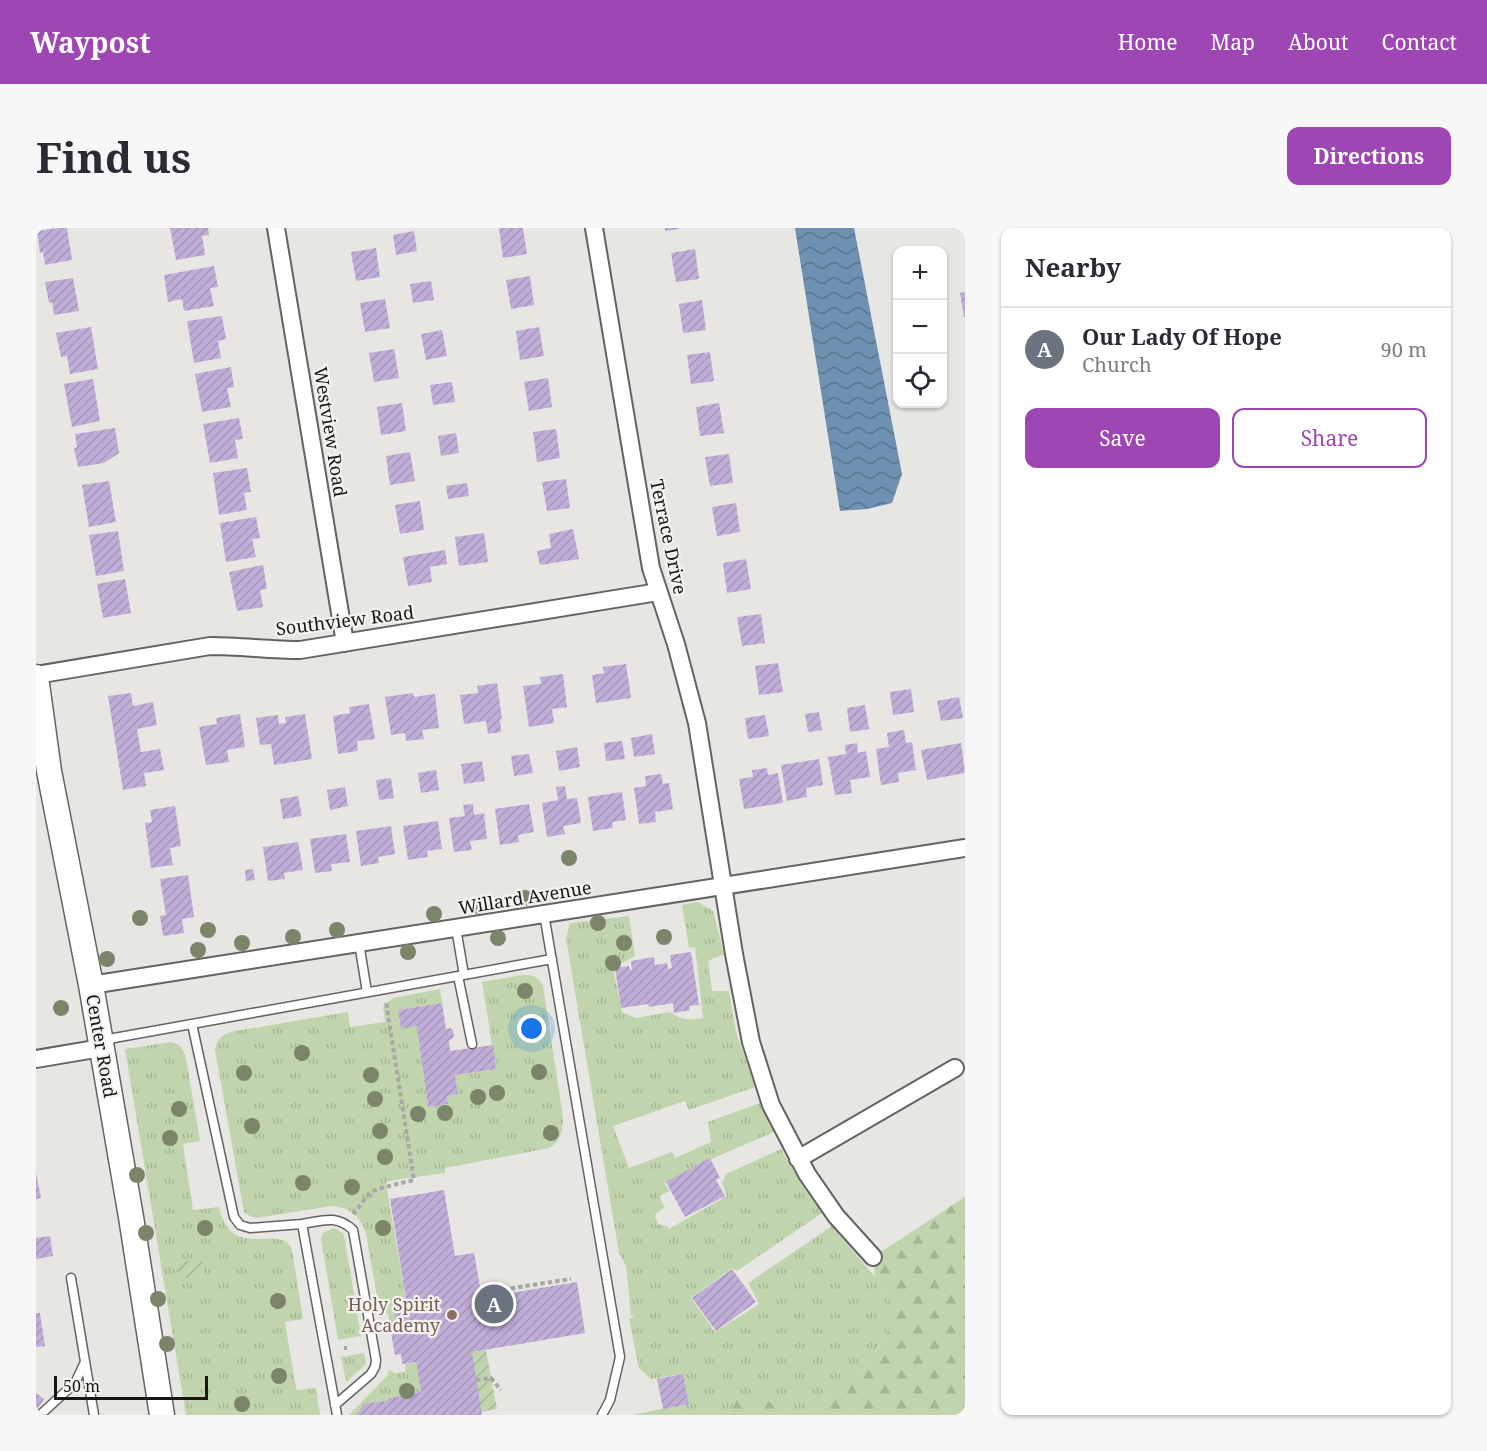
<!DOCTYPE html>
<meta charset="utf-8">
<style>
:root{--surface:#fff;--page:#f7f7f7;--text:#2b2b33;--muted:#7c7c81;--line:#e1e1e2;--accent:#9e47b4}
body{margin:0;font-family:"Noto Serif",serif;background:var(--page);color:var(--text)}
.controls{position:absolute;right:18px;top:18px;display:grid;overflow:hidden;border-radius:12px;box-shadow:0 2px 4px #0004}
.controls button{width:54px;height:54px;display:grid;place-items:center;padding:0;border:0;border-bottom:2px solid var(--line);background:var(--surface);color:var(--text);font:30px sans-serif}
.scale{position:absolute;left:18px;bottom:15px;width:154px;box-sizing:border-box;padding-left:6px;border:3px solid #181716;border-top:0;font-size:16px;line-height:21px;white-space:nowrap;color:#181716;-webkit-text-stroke:4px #f4f3f0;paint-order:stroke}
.you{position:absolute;left:496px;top:801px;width:21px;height:21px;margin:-15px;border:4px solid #fff;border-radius:50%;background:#1a73e8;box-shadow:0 0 0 9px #1a73e833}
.badge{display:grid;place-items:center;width:39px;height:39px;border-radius:50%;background:var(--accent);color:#fff;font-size:20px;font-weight:700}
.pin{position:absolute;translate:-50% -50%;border:3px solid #fff;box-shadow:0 2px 6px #0006}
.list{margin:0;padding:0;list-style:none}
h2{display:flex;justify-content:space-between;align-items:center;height:78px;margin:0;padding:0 24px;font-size:26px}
h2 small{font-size:20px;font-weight:400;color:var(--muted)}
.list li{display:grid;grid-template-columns:39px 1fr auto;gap:18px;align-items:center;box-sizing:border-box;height:84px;padding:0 24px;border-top:2px solid var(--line)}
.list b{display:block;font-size:22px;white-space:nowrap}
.list p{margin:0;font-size:20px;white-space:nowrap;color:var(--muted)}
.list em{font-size:20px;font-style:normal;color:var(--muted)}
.actions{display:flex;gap:12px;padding:18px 24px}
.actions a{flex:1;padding:14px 0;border:2px solid var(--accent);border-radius:12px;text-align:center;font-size:21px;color:var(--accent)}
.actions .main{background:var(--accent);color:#fff}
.icon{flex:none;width:33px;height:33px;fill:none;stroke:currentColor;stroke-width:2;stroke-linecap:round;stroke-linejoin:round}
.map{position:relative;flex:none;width:929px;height:1187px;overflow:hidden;border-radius:12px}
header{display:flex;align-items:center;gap:36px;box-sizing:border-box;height:84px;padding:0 30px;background:var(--accent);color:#fff}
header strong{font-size:28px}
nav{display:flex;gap:33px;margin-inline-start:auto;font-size:21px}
.intro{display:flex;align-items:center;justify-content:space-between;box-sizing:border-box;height:144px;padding:0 36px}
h1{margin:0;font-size:42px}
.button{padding:15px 27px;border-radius:12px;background:var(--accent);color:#fff;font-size:21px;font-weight:700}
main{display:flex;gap:36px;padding:0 36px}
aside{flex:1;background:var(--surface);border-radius:12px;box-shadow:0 2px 4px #0004}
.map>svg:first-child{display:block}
</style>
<header>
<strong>Waypost</strong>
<nav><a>Home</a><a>Map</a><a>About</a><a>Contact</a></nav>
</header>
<div class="intro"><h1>Find us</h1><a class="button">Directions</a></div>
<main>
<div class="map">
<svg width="929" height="1187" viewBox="0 0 929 1187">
<defs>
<pattern id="grass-tufts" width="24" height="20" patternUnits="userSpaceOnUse" patternTransform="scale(1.5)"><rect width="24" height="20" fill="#c0d5ad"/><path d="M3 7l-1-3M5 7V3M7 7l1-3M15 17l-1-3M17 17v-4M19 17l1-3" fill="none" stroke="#a4b694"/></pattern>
<pattern id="forest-firs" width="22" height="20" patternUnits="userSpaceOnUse" patternTransform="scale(1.5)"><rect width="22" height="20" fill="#c0d5ad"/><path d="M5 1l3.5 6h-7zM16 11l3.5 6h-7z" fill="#a4b694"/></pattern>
<pattern id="garden-furrows" width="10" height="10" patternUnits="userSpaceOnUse" patternTransform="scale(1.5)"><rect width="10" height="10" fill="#c0d5ad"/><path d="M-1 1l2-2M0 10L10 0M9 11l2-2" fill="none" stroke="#a4b694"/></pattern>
<pattern id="water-waves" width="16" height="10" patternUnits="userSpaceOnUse" patternTransform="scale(1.5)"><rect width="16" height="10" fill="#6e90b1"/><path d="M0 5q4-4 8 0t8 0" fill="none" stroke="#59758f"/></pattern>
<pattern id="building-hatch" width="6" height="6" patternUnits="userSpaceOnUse" patternTransform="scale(1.5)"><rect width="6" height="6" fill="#c1aed8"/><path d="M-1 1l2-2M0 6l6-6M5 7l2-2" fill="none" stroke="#a595b9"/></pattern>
</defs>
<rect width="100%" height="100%" fill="#e7e6e3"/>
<!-- grass -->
<path fill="url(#grass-tufts)" d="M662,674L677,683L688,726L672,733L676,763H693L700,804L719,859L653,882L649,873L577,898L593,940L636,924L639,930L675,914L672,894L724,875L738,904L678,930L628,955L634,963L623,968L629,979L619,987L622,996L631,998L633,1001L691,968L686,955L690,946L745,921L769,962L786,985L701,1043L696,1040L655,1070L679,1104L723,1076L712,1055L796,998L839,1049L854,1072V1100L831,1138L766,1187H742L738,1178L701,1171L693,1187H597L653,1175L646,1146L615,1151L603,1140L593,1091L598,1089L595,1087L590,1038L583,1025L530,711L534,695L593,688L599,728L577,740L586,784L600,790L634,784C643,792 656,792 667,790L659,719L653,720L646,677Z
M487,747C498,747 502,748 507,758L527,889C527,902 525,913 513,920L409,940V945L351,953L350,956L372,1082L358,1084L360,1093L353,1094L352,1085L344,1086L330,1005C324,988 314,979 295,978L221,990L214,988L208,984L179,822C180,812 185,808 194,804L312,784L314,799L349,794L347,779L357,770L404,761L406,775L362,782L365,800L381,798L392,879L412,876L411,868L422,866L419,847L460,841L446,754Z
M136,814C145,817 147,821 150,830L164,913L147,916L157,982L183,979C196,1035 243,994 256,1021L267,1091L249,1094L259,1154L261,1162L280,1160L284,1187H150L89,821Z
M298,1000L307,1005L309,1013L325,1108L302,1112L285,1011L287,1005Z
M328,1125L330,1136L310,1154L305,1129Z
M380,1134L385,1164L353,1170L350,1174L347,1173L329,1176L320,1187H313L351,1148L353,1141L358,1145L370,1144L369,1136Z"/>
<!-- forest -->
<path fill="url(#forest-firs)" d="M929,969V1187H766L831,1138L854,1100V1072L839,1049L837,1029Z
M728,1169L738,1178L742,1187H693L701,1171Z"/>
<!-- garden -->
<path fill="url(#garden-furrows)" d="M164,1031L167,1034L168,1046L165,1048L145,1051L142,1049L140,1040L144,1034Z
M450,1122L461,1181L445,1184L436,1124Z"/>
<!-- water -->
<path fill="url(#water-waves)" d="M759,0H818L866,246L856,275L831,281L804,283Z"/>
<!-- building -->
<path fill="url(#building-hatch)" d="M22,0H31L36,32L9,37L7,24L4,25L1,3Z
M134,0H172L173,7L166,8L169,27L140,32Z
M463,0H487L491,26L467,30Z
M629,0H643V1L629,3Z
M378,3L381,23L360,27L357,7Z
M340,20L344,49L320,53L315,24Z
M659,21L663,51L640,54L635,25Z
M178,38L182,59L174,60L178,78L148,83L146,71L132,74L128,47Z
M494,48L498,77L475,81L470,52Z
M37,50L43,83L18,87L16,74L13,75L9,54Z
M395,53L398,72L377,75L374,56Z
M929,64V89H928L924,65Z
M349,71L354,100L329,104L324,75Z
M666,72L670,102L647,105L643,76Z
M186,88L190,111L182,113L185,130L158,135L151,93Z
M55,99L62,141L34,146L31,128L25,129L20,105Z
M503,99L508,128L484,132L480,103Z
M406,102L411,128L390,132L385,106Z
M358,121L363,150L338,154L333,125Z
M674,124L678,153L655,156L651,127Z
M195,139L198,159L191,160L195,179L166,184L159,146Z
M512,150L516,179L493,183L488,154Z
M57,151L64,193L36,199L28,156Z
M416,154L419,174L397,177L394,157Z
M366,175L370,203L345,207L341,179Z
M683,175L688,205L664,208L660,179Z
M203,190L207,211L199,212L202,230L174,235L167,196Z
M79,200L83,225L68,235L42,239L38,220L41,219L39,206Z
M520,201L524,230L501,234L497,204Z
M420,205L423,225L405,228L402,208Z
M374,224L379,253L354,257L350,228Z
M693,226L697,255L674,258L669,229Z
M211,240L215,264L208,265L211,282L183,287L177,245Z
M530,251L534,280L511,283L506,254Z
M73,253L80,294L53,299L46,257Z
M431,255L433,268L412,271L410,258Z
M384,273L388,302L364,306L359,277Z
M700,275L704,304L681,308L676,279Z
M220,289L224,310L216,311L220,329L190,334L184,295Z
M537,301L543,331L504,337L501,323L515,320L513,306Z
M82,303L88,343L60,348L53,307Z
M448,305L452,334L423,338L419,309Z
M409,322L411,336L394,339L396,354L372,358L367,329Z
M710,331L715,361L691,365L687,335Z
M227,337L231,361L224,362L227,379L201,383L193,344Z
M89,351L95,385L67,390L61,356Z
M725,386L729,415L706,418L701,389Z
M742,435L747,464L723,467L719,438Z
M590,436L595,470L560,475L556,447L568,445L567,439Z
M527,446L531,479L516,481L518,495L493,499L487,458L505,456L504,449Z
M461,455L466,491H464L465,504L452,506L450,493L428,496L424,467L442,465L441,458Z
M875,461L878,484L857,487L854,464Z
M95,465L97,478L117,474L121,497L101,501L105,524L124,521L128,542L108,545L110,558L87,562L72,468Z
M377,465L378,469L399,466L403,500L386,502L388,511L370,513L369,505L355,507L349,469Z
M923,469L927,490L905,493L901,473Z
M333,476L339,511L321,513L322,523L302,526L297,488L314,485L313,479Z
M829,477L833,501L814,504L811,480Z
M783,484L786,502L772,504L769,486Z
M204,486L209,519L191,522L193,534L170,537L163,499L181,496L180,490Z
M269,486L276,531L238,537L235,516L224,517L220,490L242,487L243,496L250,495L249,489Z
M729,487L733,508L712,511L709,490Z
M868,502L870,515L876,514L880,542L862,545L863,554L845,557L840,521L853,519L851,505Z
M616,506L619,526L598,529L595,510Z
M586,513L589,531L570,533L568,515Z
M821,515L822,525L830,523L834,549L814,552L816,565L799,567L792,529L810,526L809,517Z
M925,515L929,545L891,552L885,522Z
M541,519L544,539L523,543L520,523Z
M493,526L497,545L478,548L475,528Z
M783,531L787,557L770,560L771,569L751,573L745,537Z
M446,533L449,553L428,556L425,536Z
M731,540L732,547L742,545L747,575L708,581L703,551L717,549L716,542Z
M400,542L403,562L385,565L382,545Z
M625,546L627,556L633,555L637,581L619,584L620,594L603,596L598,560L610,558L609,548Z
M355,550L358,570L343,572L340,552Z
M529,558L531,571L541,570L545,595L527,598L529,606L511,609L506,575L522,572L520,559Z
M309,559L312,578L294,582L291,562Z
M586,564L590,592L576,594L577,600L557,603L552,569Z
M262,568L266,588L247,591L244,571Z
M437,576L438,587L448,585L451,611L434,613L436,622L418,624L413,590L429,588L427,577Z
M493,576L498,604L482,607L483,614L464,617L459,581Z
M139,578L145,618L134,620L137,637L115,640L109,595L116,594L114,582Z
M402,593L406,621L391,623L392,629L372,632L367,598Z
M355,598L359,626L342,629L343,635L325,638L320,603Z
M310,606L314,634L295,636L296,643L279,645L274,611Z
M262,614L267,642L248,645L249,651L232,653L227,619Z
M217,641L219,652L210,653L209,642Z
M152,647L158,689L146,691L148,705L127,708L124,688L130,687L124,651Z
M655,724L663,777L653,778L654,782L638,785L637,775L613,779L612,776L585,780L579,740L593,738L594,742H596L595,733L618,729L619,737L631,735L632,741L636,740L634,727Z
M406,775L410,801L414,800L417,802L418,808L416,811L413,812L414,823L457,817L460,841L419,847L422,866L411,868L412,876L392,879L381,798L365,801L362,782Z
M674,930L684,950L680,952L689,968L649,989L630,954Z
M0,945L5,970L0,971Z
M408,962L419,1028L438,1025L446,1070L541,1054L549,1105L436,1124L446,1187H320L328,1176L347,1173L350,1174L353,1170L385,1164L380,1134L366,1136L365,1126L359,1127L353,1094L360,1093L358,1084L372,1082L354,971Z
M14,1008L17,1028L0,1031V1010Z
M696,1041L720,1074L680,1103L656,1070Z
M0,1085H4L9,1118L0,1119Z
M647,1146L653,1176L627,1181L621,1151Z
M0,1165L8,1171L0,1183Z"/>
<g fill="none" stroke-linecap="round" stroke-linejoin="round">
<!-- lane casing -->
<g stroke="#646361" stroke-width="11">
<path id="lane" d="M508,686L584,1129L574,1172L566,1187
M420,700L428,747
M323,715L331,764
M422,748L436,816
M156,796L198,989L204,997L214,1000L266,996L301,1187
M67,812L516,731
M266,996C286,993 300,986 317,1002L340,1132L339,1139L335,1146L299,1177
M35,1050L58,1187
M4,1187L39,1155L49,1134"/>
</g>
<!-- street casing -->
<g stroke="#646361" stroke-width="20">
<path id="street" d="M240,0L309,415
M558,0L615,340L640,416L661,495L698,726L715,814L735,877L771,946L800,988L837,1029
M0,447L174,418C204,418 234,422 264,422L622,364
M55,757L929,620
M0,831L65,820
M762,931L919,840"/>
</g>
<!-- secondary casing -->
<g stroke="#646361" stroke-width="27">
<path id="secondary" d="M0,449L13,543L55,757L95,989L126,1187"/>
</g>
<!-- path -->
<path stroke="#a8a7a5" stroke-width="4" stroke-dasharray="4.5 3" stroke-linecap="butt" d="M317,986L333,966L341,961L378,952L350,774
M445,1065L535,1051
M308,1120H311
M440,1152L455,1150L465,1162"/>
<!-- lane -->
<use href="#lane" stroke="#fff" stroke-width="8"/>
<!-- street -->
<use href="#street" stroke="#fff" stroke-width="16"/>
<!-- secondary -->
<use href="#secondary" stroke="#fff" stroke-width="24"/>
</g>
<!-- trees -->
<g fill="#7b8569">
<circle cx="533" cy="630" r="8"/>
<circle cx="489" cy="670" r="8"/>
<circle cx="442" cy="678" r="8"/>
<circle cx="398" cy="686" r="8"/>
<circle cx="104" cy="690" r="8"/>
<circle cx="562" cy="695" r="8"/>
<circle cx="172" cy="702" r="8"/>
<circle cx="301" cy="702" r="8"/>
<circle cx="257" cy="709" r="8"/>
<circle cx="628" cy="709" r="8"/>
<circle cx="462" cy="710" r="8"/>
<circle cx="206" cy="715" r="8"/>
<circle cx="588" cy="715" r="8"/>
<circle cx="162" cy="722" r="8"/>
<circle cx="372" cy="724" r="8"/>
<circle cx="71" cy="731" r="8"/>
<circle cx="577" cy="735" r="8"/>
<circle cx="489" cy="763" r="8"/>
<circle cx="25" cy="780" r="8"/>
<circle cx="266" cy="825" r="8"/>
<circle cx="503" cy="844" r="8"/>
<circle cx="208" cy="845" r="8"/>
<circle cx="335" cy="847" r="8"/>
<circle cx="461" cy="865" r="8"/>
<circle cx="442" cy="869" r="8"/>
<circle cx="339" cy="871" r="8"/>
<circle cx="143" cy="881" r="8"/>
<circle cx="409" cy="885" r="8"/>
<circle cx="382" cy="886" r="8"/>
<circle cx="216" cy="898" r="8"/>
<circle cx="344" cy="903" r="8"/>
<circle cx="515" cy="905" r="8"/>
<circle cx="134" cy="910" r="8"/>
<circle cx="349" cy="929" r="8"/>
<circle cx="101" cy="947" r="8"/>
<circle cx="267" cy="955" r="8"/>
<circle cx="316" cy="959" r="8"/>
<circle cx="169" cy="1000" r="8"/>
<circle cx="347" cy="1000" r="8"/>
<circle cx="110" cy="1005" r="8"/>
<circle cx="122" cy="1071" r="8"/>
<circle cx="242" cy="1073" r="8"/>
<circle cx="131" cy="1116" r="8"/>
<circle cx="243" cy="1148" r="8"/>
<circle cx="371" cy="1163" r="8"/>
<circle cx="206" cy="1176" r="8"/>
</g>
<!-- markers -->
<circle fill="#8d6e63" stroke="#f4f3f0" stroke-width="2" cx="416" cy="1087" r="6"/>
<g text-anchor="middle" stroke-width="4.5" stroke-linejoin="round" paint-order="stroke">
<!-- street labels -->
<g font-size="18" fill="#181716" stroke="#f4f3f0">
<text transform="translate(294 204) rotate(81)" y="6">Westview Road</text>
<text transform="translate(632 309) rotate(78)" y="6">Terrace Drive</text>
<text transform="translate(309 393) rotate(-7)" y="6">Southview Road</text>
<text transform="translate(489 670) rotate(-9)" y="6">Willard Avenue</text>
<text transform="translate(65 818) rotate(80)" y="6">Center Road</text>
</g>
<!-- education labels -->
<g font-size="18" fill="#785e54" stroke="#f4f3f0" text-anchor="end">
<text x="404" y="1083">Holy Spirit<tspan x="404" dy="21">Academy</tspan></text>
</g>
</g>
</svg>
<div class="controls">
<button>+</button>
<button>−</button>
<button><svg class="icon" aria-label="locate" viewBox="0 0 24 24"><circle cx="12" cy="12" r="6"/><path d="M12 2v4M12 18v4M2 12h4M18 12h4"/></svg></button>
</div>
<div class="scale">50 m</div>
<div class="you"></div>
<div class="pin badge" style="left:458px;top:1076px;background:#6b7280">A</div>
</div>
<aside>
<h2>Nearby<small></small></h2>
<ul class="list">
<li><span class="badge" style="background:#6b7280">A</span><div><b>Our Lady Of Hope</b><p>Church</p></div><em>90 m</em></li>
</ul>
<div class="actions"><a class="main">Save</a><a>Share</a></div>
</aside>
</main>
